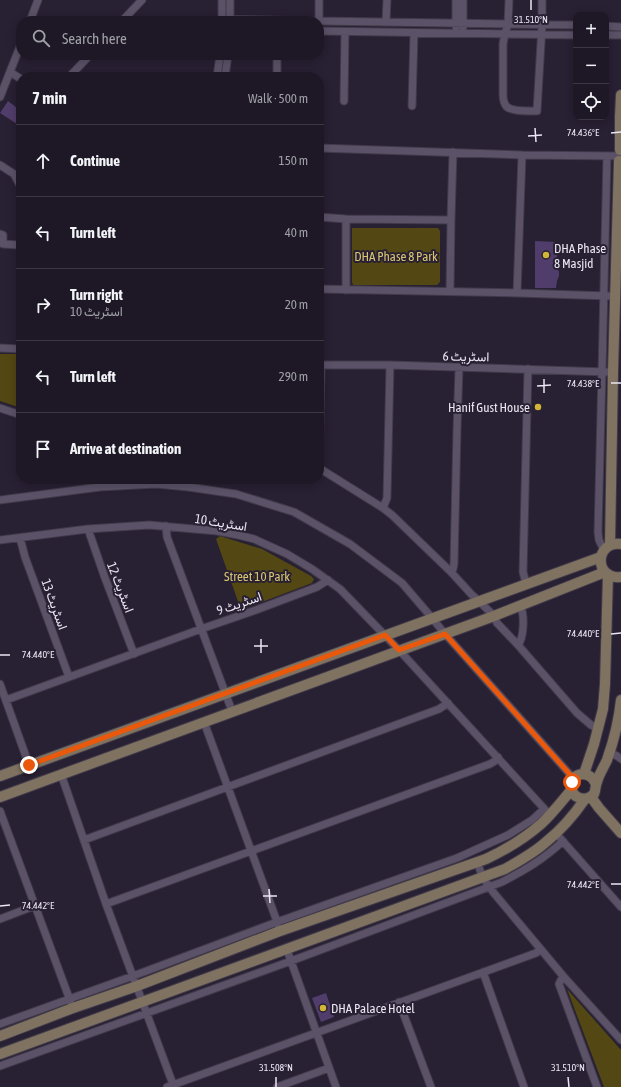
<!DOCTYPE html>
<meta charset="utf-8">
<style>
:root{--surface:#1e1826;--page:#26212e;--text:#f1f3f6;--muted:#a1a0a7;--line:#3c3743}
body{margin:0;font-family:"Asap Condensed",Vazirmatn,sans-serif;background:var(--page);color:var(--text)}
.controls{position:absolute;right:12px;top:12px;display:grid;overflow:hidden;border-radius:8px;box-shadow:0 2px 10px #0003}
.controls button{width:36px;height:36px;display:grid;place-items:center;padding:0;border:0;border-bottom:1px solid var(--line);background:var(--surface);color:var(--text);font:20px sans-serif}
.stop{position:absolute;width:12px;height:12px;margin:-9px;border:3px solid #ea580c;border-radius:50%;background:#fff}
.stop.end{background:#ea580c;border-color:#fff;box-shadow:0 1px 4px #0008}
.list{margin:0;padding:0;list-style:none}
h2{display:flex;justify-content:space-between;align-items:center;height:52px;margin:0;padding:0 16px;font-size:17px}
h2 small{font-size:13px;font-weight:400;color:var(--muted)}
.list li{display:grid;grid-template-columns:26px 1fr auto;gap:12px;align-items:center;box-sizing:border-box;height:72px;padding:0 16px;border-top:1px solid var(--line)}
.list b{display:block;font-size:15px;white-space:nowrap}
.list p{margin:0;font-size:13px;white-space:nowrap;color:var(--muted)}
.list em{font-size:13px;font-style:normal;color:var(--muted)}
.icon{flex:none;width:22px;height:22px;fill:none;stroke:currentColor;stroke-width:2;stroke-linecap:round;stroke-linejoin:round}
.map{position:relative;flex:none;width:621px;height:1087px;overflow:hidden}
.search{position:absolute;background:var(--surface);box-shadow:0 2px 10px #0003;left:16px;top:16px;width:308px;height:44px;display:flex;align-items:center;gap:10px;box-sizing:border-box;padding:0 14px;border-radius:16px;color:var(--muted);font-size:15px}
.panel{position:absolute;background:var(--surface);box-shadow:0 2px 10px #0003;left:16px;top:72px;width:308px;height:412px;border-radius:16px}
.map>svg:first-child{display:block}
</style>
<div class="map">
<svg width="621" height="1087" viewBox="0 0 621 1087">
<rect width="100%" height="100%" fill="#282033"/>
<!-- green -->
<path fill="#534713" d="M352,228H438L440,231V282L437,285H353L352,282Z
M0,354H21V408L0,401Z
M220,536L262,549L311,576L314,579L312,583L241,610L216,539Z
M567,989L621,1050V1087H604Z"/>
<!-- building -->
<path fill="#513d6b" d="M8,101L21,111V119L17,124L0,113Z
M535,241L557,242V268L559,272V276L557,281L556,288H535Z
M326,993L334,1017L321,1022L312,998Z"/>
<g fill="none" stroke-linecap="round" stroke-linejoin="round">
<!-- street casing -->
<g stroke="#413a4a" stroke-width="9">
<path id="street" d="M509,0L508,24L505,34L503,44V94C503,98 504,104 507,107C513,112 530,111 537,111L542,25V0
M222,19L312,21
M30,21L38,0
M122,21L142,0
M222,21V0
M230,21V0
M319,21L576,25
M319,21V0
M386,22L387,0
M606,26L621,27
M456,27V0
M463,28V0
M319,31L576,35
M606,35H621
M10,72L21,79
M69,77L90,55
M217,77L220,55
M225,77L228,55
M277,77V55
M0,97L21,44
M344,101L345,32
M412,106L414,33
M319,148L522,155L618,156
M0,165L14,174L21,187
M319,217L346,219L451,220
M0,234L3,235V244L19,245L21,242
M319,289L517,293L609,296
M346,290V219
M450,291L451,220L453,152
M517,293L522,155
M0,348L21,349
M319,365H390L607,372
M0,408L21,415
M319,462L321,365
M319,468L383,508L392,515L451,572L472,595L479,601L494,616L497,623L518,645L577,713L591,725L599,729
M0,500L100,487L156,484L188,487L236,494L294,512L350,544L402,583L432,618L445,634L574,779
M383,508L387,498L390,365
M166,526L167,537L232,711
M88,529L105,578L134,654
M20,538L25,557L69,677
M0,540L88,529L149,525L217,531L238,535L254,539L287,554L312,569L340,589L399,650L550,815
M604,550L599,540L598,532L602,372L607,156
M451,572L453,569L454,564L457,430L459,368
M526,583L523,572L528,369
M518,645C524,638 525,614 520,606
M0,684L29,765
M6,700L201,629L256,610L317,587L328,580
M204,722L279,927
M609,752L617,756L621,759
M61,774L106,904L174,1087
M0,811L71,1003
M560,838L621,907
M84,840L439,709L448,703
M477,862L483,878L493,892L564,977L621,1040
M106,904L490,764L495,761L498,757
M0,919L34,906
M287,950L336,1087
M483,972L524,1087
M564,977L561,980L559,984L597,1087
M399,1002L431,1087
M0,1024L133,976L277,922L457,858L508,835L532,820L544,809
M0,1066L291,961L502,882C525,870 544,859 563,841
M167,1087L536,953L540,949
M277,1087L329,1068"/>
</g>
<!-- secondary casing -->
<g stroke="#413a4a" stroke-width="12">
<path id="secondary" d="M620,150V116L621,95
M621,544C594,541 594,580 621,577
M610,545L613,372L619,161
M584,774L594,744L603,709L605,684L608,574
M0,776L601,557
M596,784C589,767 567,774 572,790C573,794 576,797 580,798C585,800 590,798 594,794C596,790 595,786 597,782C599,774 604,767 607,760C614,740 619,720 621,700
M0,797L494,616L605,572
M591,797L599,808L621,833
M0,1036L73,1008L137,986L280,931L486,859C505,850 524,839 541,824C552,814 562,801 572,789
M0,1054L505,869C519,861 534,853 546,842C561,830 574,815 585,799"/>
</g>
<!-- street -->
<use href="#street" stroke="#5b5268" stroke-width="7"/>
<!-- secondary -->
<use href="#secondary" stroke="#7f7260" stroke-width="10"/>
</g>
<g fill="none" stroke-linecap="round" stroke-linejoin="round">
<!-- route -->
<path stroke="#ea580c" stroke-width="5" d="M29,765L385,635L399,650L445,634L574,779L572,782"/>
</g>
<!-- ticks -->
<path fill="none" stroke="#ebe6f3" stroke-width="1.5" d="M531,0V10M535,128L536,142M611,133L621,132M528,136L542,135M544,379V393M611,383H621M537,386L551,385M611,634L621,633M261,639V653M254,646H268M0,655H10M611,884H621M269,889L270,903M263,896H277M0,906L10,905M276,1077V1087M568,1077L569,1087"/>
<!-- markers -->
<g fill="#d2b635" stroke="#282033" stroke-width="1.5">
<circle cx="546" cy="255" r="4"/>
<circle cx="538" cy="407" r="4"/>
<circle cx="323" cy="1008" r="4"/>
</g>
<g text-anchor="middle" stroke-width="4" stroke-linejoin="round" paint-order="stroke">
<!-- poi labels -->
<g font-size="13" fill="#ebe6f3" stroke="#282033" text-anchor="start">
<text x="554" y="253">DHA Phase<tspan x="554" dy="15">8 Masjid</tspan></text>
<text x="530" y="412" text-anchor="end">Hanif Gust House</text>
<text x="331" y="1013">DHA Palace Hotel</text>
</g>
<!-- park labels -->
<g font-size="13" fill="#d9c571" stroke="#282033">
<text x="396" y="261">DHA Phase 8 Park</text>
<text x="257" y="581">Street 10 Park</text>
</g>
<!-- street labels -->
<g font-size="13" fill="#ebe6f3" stroke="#282033">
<text transform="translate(466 356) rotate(1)" y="5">اسٹریٹ 6</text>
<text transform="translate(221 522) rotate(9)" y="5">اسٹریٹ 10</text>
<text transform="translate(121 587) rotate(69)" y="5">اسٹریٹ 12</text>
<text transform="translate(239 603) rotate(-19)" y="5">اسٹریٹ 9</text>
<text transform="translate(55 604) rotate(70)" y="5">اسٹریٹ 13</text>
</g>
</g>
<g font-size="10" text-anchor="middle" fill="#ebe6f3" stroke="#282033" stroke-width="4" stroke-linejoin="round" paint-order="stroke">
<text x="531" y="23">31.510°N</text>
<text x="583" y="136">74.436°E</text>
<text x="583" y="387">74.438°E</text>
<text x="583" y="637">74.440°E</text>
<text x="38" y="658">74.440°E</text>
<text x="583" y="888">74.442°E</text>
<text x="38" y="909">74.442°E</text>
<text x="276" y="1071">31.508°N</text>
<text x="568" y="1071">31.510°N</text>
</g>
</svg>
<div class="controls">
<button>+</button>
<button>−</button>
<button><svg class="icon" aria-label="locate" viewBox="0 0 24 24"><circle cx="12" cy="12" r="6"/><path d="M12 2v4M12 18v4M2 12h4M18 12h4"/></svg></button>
</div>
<div class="stop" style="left:572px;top:782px"></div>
<div class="stop end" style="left:29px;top:765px"></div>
<div class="search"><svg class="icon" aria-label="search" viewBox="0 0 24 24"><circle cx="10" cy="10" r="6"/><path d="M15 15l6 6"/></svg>Search here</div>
<section class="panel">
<h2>7 min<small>Walk · 500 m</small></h2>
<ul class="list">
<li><svg class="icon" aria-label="ahead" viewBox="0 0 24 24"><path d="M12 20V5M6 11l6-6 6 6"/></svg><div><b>Continue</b></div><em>150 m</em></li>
<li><svg class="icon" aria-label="left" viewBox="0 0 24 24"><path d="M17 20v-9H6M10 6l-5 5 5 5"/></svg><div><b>Turn left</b></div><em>40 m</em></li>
<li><svg class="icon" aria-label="right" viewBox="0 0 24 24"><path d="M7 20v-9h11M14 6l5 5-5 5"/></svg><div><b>Turn right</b><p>اسٹریٹ 10</p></div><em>20 m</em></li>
<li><svg class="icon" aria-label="left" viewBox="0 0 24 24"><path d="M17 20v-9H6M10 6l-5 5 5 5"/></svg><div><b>Turn left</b></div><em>290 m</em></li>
<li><svg class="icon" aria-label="arrive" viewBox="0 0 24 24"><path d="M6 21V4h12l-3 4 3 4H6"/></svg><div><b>Arrive at destination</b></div></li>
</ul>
</section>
</div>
